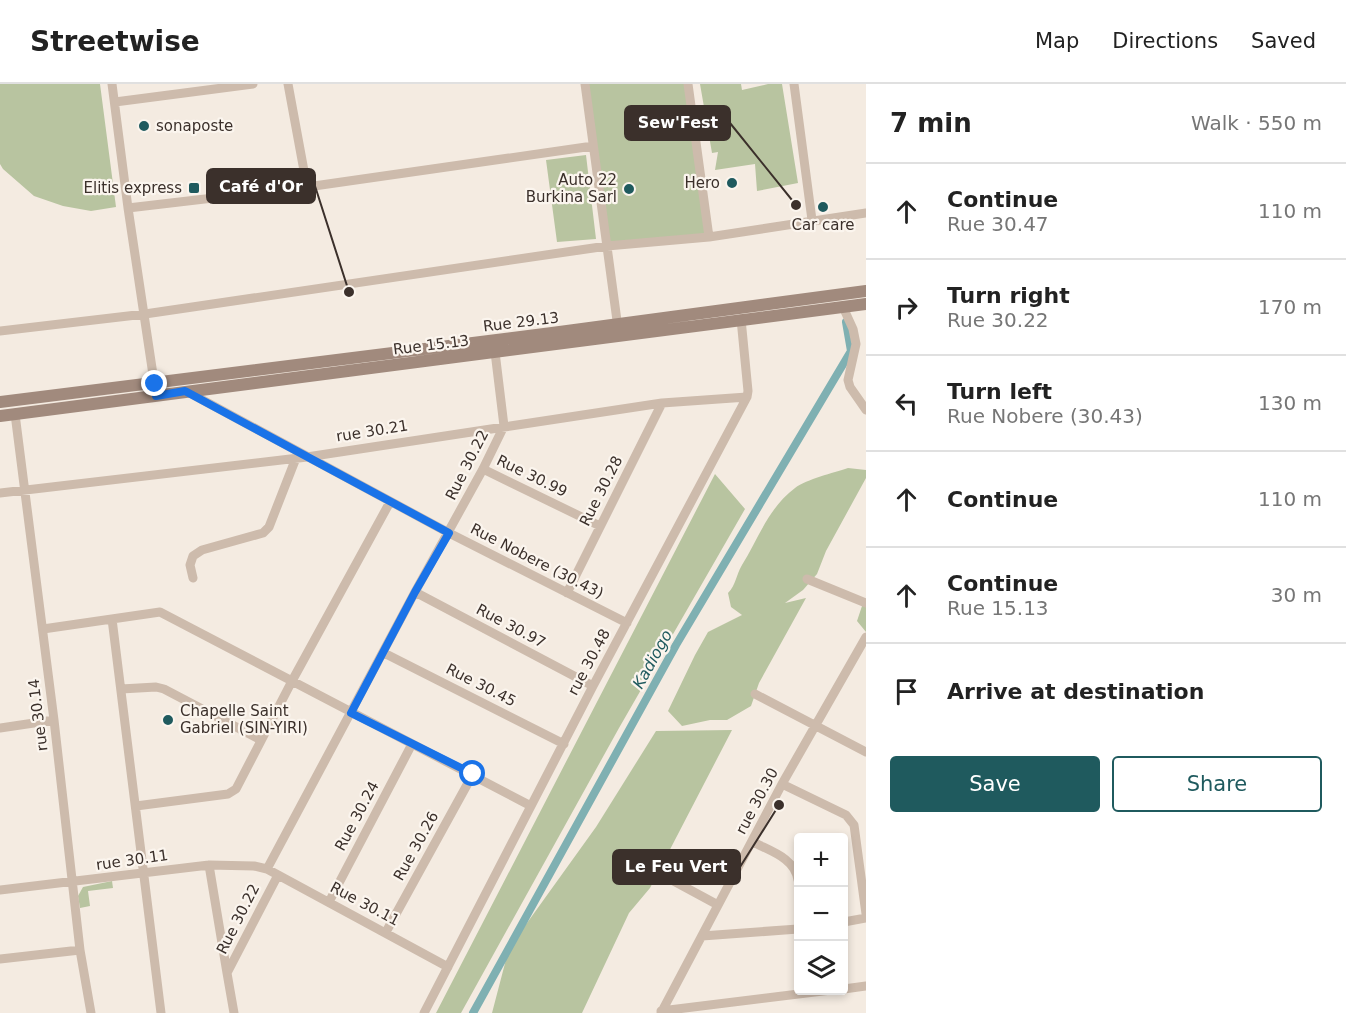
<!DOCTYPE html>
<meta charset="utf-8">
<style>
:root{--surface:#fff;--page:#f6f6f6;--text:#222;--muted:#767676;--line:#e0e0e0;--accent:#1f5a5e}
body{margin:0;font-family:"DejaVu Sans",sans-serif;background:var(--page);color:var(--text)}
.controls{position:absolute;right:18px;bottom:18px;display:grid;overflow:hidden;border-radius:6px;box-shadow:0 3px 9px #0003}
.controls button{width:54px;height:54px;display:grid;place-items:center;padding:0;border:0;border-bottom:2px solid var(--line);background:var(--surface);color:var(--text);font:30px sans-serif}
.stop{position:absolute;width:18px;height:18px;margin:-14px;border:4px solid #1a73e8;border-radius:50%;background:#fff}
.stop.end{background:#1a73e8;border-color:#fff;box-shadow:0 2px 6px #0008}
.list{margin:0;padding:0;list-style:none}
h2{display:flex;justify-content:space-between;align-items:center;height:78px;margin:0;padding:0 24px;font-size:26px}
h2 small{font-size:20px;font-weight:400;color:var(--muted)}
.list li{display:grid;grid-template-columns:39px 1fr auto;gap:18px;align-items:center;box-sizing:border-box;height:96px;padding:0 24px;border-top:2px solid var(--line)}
.list b{display:block;font-size:22px;white-space:nowrap}
.list p{margin:0;font-size:20px;white-space:nowrap;color:var(--muted)}
.list em{font-size:20px;font-style:normal;color:var(--muted)}
.actions{display:flex;gap:12px;padding:18px 24px}
.actions a{flex:1;padding:14px 0;border:2px solid var(--accent);border-radius:6px;text-align:center;font-size:21px;color:var(--accent)}
.actions .main{background:var(--accent);color:#fff}
.icon{flex:none;width:33px;height:33px;fill:none;stroke:currentColor;stroke-width:2;stroke-linecap:round;stroke-linejoin:round}
.map{position:relative;flex:none;width:866px;height:929px;overflow:hidden}
header{display:flex;align-items:center;gap:36px;box-sizing:border-box;height:84px;padding:0 30px;background:var(--surface);border-bottom:2px solid var(--line)}
header strong{font-size:28px}
nav{display:flex;gap:33px;margin-inline-start:auto;font-size:21px}
main{display:flex}
aside{flex:1;background:var(--surface)}
.map>svg:first-child{display:block}
</style>
<header>
<strong>Streetwise</strong>
<nav><a>Map</a><a>Directions</a><a>Saved</a></nav>
</header>
<main>
<div class="map">
<svg width="866" height="929" viewBox="0 0 866 929">
<rect width="100%" height="100%" fill="#f4ebe1"/>
<!-- green -->
<path fill="#b8c4a0" d="M0,0H100L116,123L91,127L63,122L34,112L3,85L0,80Z
M588,0H687L708,151L609,158Z
M700,0H741L742,6L768,0H782L798,99L757,107L755,80L715,86L718,68L712,69Z
M586,71L596,155L557,158L546,76Z
M848,384L866,386V394L826,467L817,490L803,506L785,519L806,514L759,599L751,622L727,636H710L682,642L668,627L695,571L708,548L742,531L731,523L728,509C736,501 736,491 742,481C758,455 769,423 795,404C807,395 833,389 848,384Z
M715,390L745,425L619,644L461,929H436Z
M863,519L866,521V548L857,537Z
M732,646L650,804L629,829L582,929H492L509,864L596,743L656,647Z
M112,797L113,804L88,807L90,822L80,824L78,812L83,803Z"/>
<g fill="none" stroke-linecap="round" stroke-linejoin="round">
<!-- canal -->
<path stroke="#7fb0b2" stroke-width="8" d="M473,929L676,561L851,267L846,238"/>
<!-- street -->
<path stroke="#cdbbac" stroke-width="9" d="M112,0L128,124L155,304
M288,0L307,103
M585,0L618,244
M688,0L709,153
M794,0L812,136
M115,18L253,0
M128,124L307,103L593,62
M843,223L853,245L856,260L848,296L850,303L866,326
M0,247L145,230L607,162L709,153L866,129
M186,307L449,449L627,539
M15,330L54,636L80,866L91,929
M483,385L600,442
M0,409L307,373L662,319L747,313
M193,494L190,481L193,472L202,466L263,449L269,443L296,374
M807,495L866,519
M415,508L593,602
M567,509L662,319
M112,535L161,929
M43,545L160,528L531,722
M384,569L564,660
M121,605L156,603L164,605L261,656
M755,610L866,668
M0,644L54,636
M782,700L846,731L854,741L866,830
M136,722L228,710L236,705L292,597L390,418
M753,758C770,767 795,774 798,796
M209,781L227,889
M267,785L415,508L483,385L504,342L495,268
M657,788L718,821
M0,806L209,781L254,782L267,785L448,883
M329,818L412,660
M844,838L866,834
M386,848L473,690
M702,852L798,845
M0,875L80,866
M844,905L866,902
M661,927L831,906
M234,929L227,889L278,791
M424,929L593,602L747,313L748,307L741,235
M661,929L782,700L866,553"/>
<!-- secondary -->
<path stroke="#a18a7d" stroke-width="12" d="M0,318L552,249L866,207
M0,332L866,220"/>
</g>
<g fill="none" stroke-linecap="round" stroke-linejoin="round">
<!-- route -->
<path stroke="#1a73e8" stroke-width="8" d="M155,300L156,312L185,307L449,449L415,508L351,629L473,690"/>
</g>
<!-- markers -->
<g fill="#1f5a5e" stroke="#fbf5ee" stroke-width="2">
<circle cx="144" cy="42" r="6"/>
<circle cx="732" cy="99" r="6"/>
<rect x="188" y="98" width="12" height="12" rx="3"/>
<circle cx="629" cy="105" r="6"/>
<circle cx="823" cy="123" r="6"/>
<circle cx="168" cy="636" r="6"/>
</g>
<g text-anchor="middle" stroke-width="4.5" stroke-linejoin="round" paint-order="stroke">
<!-- poi labels -->
<g font-size="15" fill="#3b302b" stroke="#fbf5ee" text-anchor="end">
<text x="156" y="47" text-anchor="start">sonaposte</text>
<text x="617" y="101">Auto 22<tspan x="617" dy="17">Burkina Sarl</tspan></text>
<text x="720" y="104">Hero</text>
<text x="182" y="109">Elitis express</text>
<text x="823" y="146" text-anchor="middle">Car care</text>
<text x="180" y="632" text-anchor="start">Chapelle Saint<tspan x="180" dy="17">Gabriel (SIN-YIRI)</tspan></text>
</g>
<!-- street labels -->
<g font-size="15" fill="#3b302b" stroke="#fbf5ee">
<text transform="translate(521 238) rotate(-7)" y="5">Rue 29.13</text>
<text transform="translate(431 261) rotate(-7)" y="5">Rue 15.13</text>
<text transform="translate(372 347) rotate(-9)" y="5">rue 30.21</text>
<text transform="translate(467 381) rotate(-63)" y="5">Rue 30.22</text>
<text transform="translate(532 392) rotate(26)" y="5">Rue 30.99</text>
<text transform="translate(601 407) rotate(-63)" y="5">Rue 30.28</text>
<text transform="translate(537 477) rotate(27)" y="5">Rue Nobere (30.43)</text>
<text transform="translate(511 542) rotate(28)" y="5">Rue 30.97</text>
<text transform="translate(589 578) rotate(-62)" y="5">rue 30.48</text>
<text transform="translate(481 601) rotate(27)" y="5">Rue 30.45</text>
<text transform="translate(38 631) rotate(-97)" y="5">rue 30.14</text>
<text transform="translate(757 717) rotate(-62)" y="5">rue 30.30</text>
<text transform="translate(357 732) rotate(-62)" y="5">Rue 30.24</text>
<text transform="translate(416 762) rotate(-61)" y="5">Rue 30.26</text>
<text transform="translate(132 776) rotate(-8)" y="5">rue 30.11</text>
<text transform="translate(365 820) rotate(28)" y="5">Rue 30.11</text>
<text transform="translate(238 835) rotate(-63)" y="5">Rue 30.22</text>
</g>
<!-- water labels -->
<g font-size="16" font-style="italic" fill="#1f5a5e" stroke="#fbf5ee">
<text transform="translate(652 575) rotate(-61)" y="6">Kadiogo</text>
</g>
</g>
<!-- callouts -->
<path fill="none" stroke="#3b302b" stroke-width="2" d="M796 121L730 39M349 208L315 102M779 721L740 783"/>
<g fill="#3b302b" stroke="#fbf5ee" stroke-width="2">
<circle cx="796" cy="121" r="6"/>
<circle cx="349" cy="208" r="6"/>
<circle cx="779" cy="721" r="6"/>
</g>
<g fill="#3b302b" stroke="#3b302b" stroke-width="2">
<rect x="625" y="22" width="105" height="34" rx="6"/>
<rect x="207" y="85" width="108" height="34" rx="6"/>
<rect x="613" y="766" width="127" height="34" rx="6"/>
</g>
<g font-size="16" text-anchor="middle" font-weight="bold" fill="#fff">
<text x="678" y="44">Sew'Fest</text>
<text x="261" y="108">Café d'Or</text>
<text x="676" y="788">Le Feu Vert</text>
</g>
</svg>
<div class="controls">
<button>+</button>
<button>−</button>
<button><svg class="icon" aria-label="layers" viewBox="0 0 24 24"><path d="M12 4l9 5-9 5-9-5zM3 14l9 5 9-5"/></svg></button>
</div>
<div class="stop" style="left:473px;top:690px"></div>
<div class="stop end" style="left:155px;top:300px"></div>
</div>
<aside>
<h2>7 min<small>Walk · 550 m</small></h2>
<ul class="list">
<li><svg class="icon" aria-label="ahead" viewBox="0 0 24 24"><path d="M12 20V5M6 11l6-6 6 6"/></svg><div><b>Continue</b><p>Rue 30.47</p></div><em>110 m</em></li>
<li><svg class="icon" aria-label="right" viewBox="0 0 24 24"><path d="M7 20v-9h11M14 6l5 5-5 5"/></svg><div><b>Turn right</b><p>Rue 30.22</p></div><em>170 m</em></li>
<li><svg class="icon" aria-label="left" viewBox="0 0 24 24"><path d="M17 20v-9H6M10 6l-5 5 5 5"/></svg><div><b>Turn left</b><p>Rue Nobere (30.43)</p></div><em>130 m</em></li>
<li><svg class="icon" aria-label="ahead" viewBox="0 0 24 24"><path d="M12 20V5M6 11l6-6 6 6"/></svg><div><b>Continue</b></div><em>110 m</em></li>
<li><svg class="icon" aria-label="ahead" viewBox="0 0 24 24"><path d="M12 20V5M6 11l6-6 6 6"/></svg><div><b>Continue</b><p>Rue 15.13</p></div><em>30 m</em></li>
<li><svg class="icon" aria-label="arrive" viewBox="0 0 24 24"><path d="M6 21V4h12l-3 4 3 4H6"/></svg><div><b>Arrive at destination</b></div></li>
</ul>
<div class="actions"><a class="main">Save</a><a>Share</a></div>
</aside>
</main>
